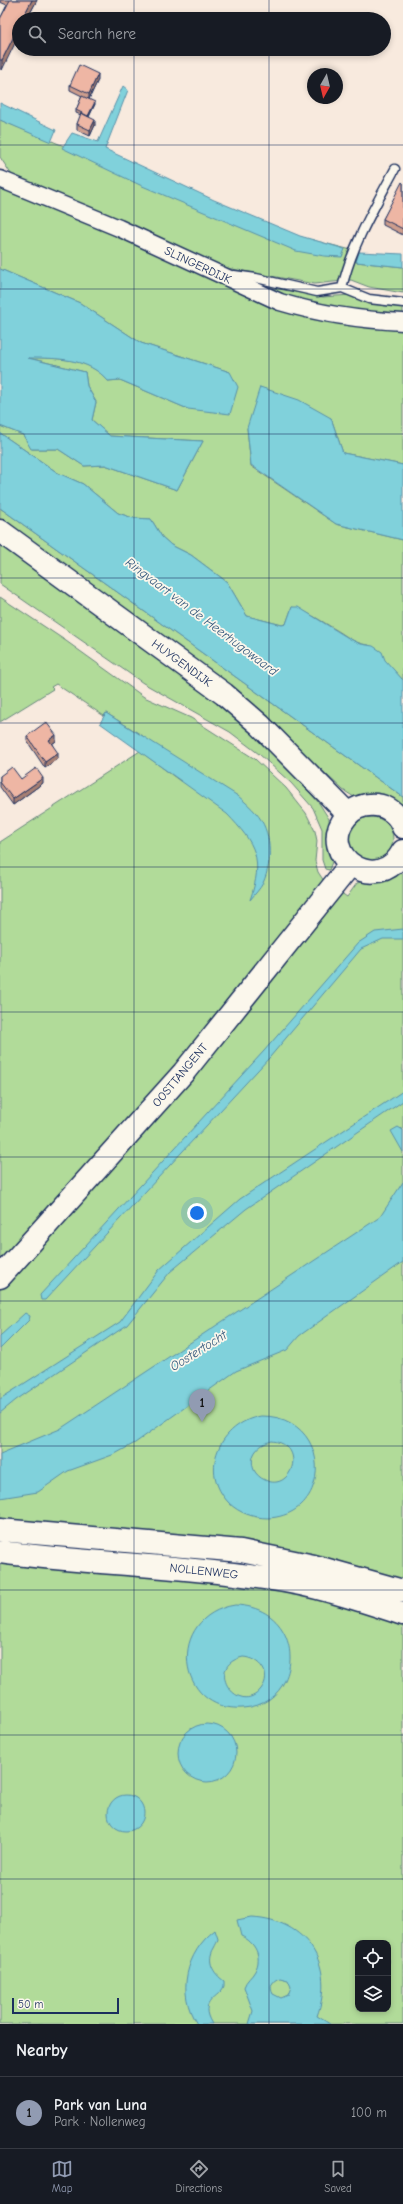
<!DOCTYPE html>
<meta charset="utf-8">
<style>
:root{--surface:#171b24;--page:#242831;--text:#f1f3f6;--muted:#9ea1a6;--line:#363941;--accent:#919bb2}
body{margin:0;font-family:"Comic Neue",sans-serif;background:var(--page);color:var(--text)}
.controls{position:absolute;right:12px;bottom:12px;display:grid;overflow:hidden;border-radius:8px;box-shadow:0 2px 6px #0003}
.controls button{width:36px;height:36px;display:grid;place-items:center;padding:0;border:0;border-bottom:1px solid var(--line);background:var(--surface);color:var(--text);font:20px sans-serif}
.compass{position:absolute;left:307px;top:68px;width:36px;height:36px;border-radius:50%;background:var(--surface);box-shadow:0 2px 6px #0003;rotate:188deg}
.scale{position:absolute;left:12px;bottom:10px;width:107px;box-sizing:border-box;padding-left:4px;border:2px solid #1b2f5e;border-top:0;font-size:11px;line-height:14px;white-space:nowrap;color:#1b2f5e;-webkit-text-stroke:3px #fbf7ec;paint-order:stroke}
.you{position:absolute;left:197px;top:1213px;width:14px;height:14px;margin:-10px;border:3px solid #fff;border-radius:50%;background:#1a73e8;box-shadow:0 0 0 6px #1a73e833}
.badge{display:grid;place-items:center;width:26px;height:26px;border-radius:50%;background:var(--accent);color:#111;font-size:13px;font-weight:700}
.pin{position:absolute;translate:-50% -33px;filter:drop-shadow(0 1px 2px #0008)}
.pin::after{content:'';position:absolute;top:21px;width:14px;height:12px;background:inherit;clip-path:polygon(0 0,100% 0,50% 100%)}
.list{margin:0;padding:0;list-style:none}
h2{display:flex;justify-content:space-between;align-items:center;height:52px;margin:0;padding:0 16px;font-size:17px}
h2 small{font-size:13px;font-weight:400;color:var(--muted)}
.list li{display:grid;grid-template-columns:26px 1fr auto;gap:12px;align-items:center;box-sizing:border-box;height:72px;padding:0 16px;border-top:1px solid var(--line)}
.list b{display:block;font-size:15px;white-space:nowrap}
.list p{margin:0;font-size:13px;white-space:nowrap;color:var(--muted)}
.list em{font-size:13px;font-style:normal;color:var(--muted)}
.icon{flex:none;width:22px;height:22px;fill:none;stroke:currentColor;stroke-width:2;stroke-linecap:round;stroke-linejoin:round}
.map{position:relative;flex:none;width:403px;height:2024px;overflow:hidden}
.search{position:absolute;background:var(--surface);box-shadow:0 2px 6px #0003;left:12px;right:12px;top:12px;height:44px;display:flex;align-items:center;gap:10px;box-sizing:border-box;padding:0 14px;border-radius:22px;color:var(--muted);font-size:15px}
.sheet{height:124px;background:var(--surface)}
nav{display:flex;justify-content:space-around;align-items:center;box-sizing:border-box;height:56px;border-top:1px solid var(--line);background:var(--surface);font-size:11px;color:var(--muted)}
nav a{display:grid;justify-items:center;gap:2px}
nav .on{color:var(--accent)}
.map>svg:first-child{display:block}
</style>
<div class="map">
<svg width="403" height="2024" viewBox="0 0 403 2024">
<rect width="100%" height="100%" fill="#f8eade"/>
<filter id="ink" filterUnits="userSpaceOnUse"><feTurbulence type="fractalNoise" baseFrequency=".025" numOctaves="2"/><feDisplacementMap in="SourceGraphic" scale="8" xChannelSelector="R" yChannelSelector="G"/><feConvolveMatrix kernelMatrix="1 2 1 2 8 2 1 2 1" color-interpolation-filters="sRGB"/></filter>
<g filter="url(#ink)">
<!-- green -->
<path fill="#b1db99" stroke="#66857c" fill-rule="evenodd" d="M0,120L266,228L359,252L356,262L403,267V293L369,287L351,280L315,284L221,267L13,177L0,157Z
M0,184L151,249L271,307L295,315L323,321L403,328V465L343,453L331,418L247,428L251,466L336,524L403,540V680L369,645C354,644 346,635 333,628C320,620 306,611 292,607L286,624L282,625L247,616L227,582L191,555L171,545L162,537L151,519L133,518L118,513L83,484L58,473L0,433V426L23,435L32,449H58L84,466L105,465L177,490L203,441L110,436L92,420L96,402L87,386L85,372L25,357C55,359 88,356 108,381L120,380L188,409L230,372L141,343L80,303L0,269Z
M262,286L323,297L350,295L369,303L403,307V314L325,307L299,300Z
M0,508L403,797V813L354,797L343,790L283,734L0,524Z
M0,543L206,690L275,753L319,803L329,819L333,859L329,870L325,869L322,860V829L313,808L291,783L259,754L230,732L143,683L0,584Z
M0,597L66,641L144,697L191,718L255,759L286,788L306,813L315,831L317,841L315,861L318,872L324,881L347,897L357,883L403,873V2024H0V842L140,751L180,781L143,736L106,713L104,716L56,684L51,687L53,689L0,722ZM358,1943H388V2009H358Z
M349 839a22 22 0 1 1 44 0a22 22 0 1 1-44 0Z"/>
<!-- water -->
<path fill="#80d1db" stroke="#5890a9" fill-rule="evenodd" d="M123,86L128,90L105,149L214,200L300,236L345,249L342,257L324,256L296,251L140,185L62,148L72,133L98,142Z
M0,103L56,130L51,142L0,120Z
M359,252L403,254V267L356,262Z
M0,269L80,303L141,343L230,372L238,387L230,414L188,409L120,380L108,381C89,358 57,358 28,358L85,372L87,386L96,402L92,420L110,436L203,441L177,490L105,465L84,466L58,449H31L23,435L0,426Z
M260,387L299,400L331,418L343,453L403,465V540L336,524L251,465L247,428Z
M0,433L58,473L83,484L118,513L133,518L151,519L162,537L171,545L191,555L227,582L247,616L282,625L286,624L292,607H298L350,639L361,644L373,646L382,652L385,660L403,680V797L0,508Z
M106,713L238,796C244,801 251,807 256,813C272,831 273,861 263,883C260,889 254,895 250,900C264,859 256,844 227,814L100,723Z
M403,929V939H383L361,949L270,1057L45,1300H41L40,1295L264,1051L358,943L375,932Z
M403,1091V1101L246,1209L170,1272L127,1325L16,1400L0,1413V1399L120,1322L159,1270L240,1199Z
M398,1127L403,1130V1152L391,1131Z
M403,1182V1262L299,1336L287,1350L236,1371L135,1443L115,1454L68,1471L38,1492L0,1498V1454L60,1429L380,1217Z
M25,1313L30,1316L29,1320L0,1349V1336Z
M261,1416C332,1415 335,1515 268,1518C254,1518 239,1513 229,1503C198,1471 220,1423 261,1416ZM272,1441C308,1444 292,1493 265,1480C260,1478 256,1474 254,1470C248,1455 259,1444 272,1441Z
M235,1605C308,1607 306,1704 243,1708C176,1713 165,1616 235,1605ZM243,1657C259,1658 273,1674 261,1689C239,1718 202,1666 243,1657Z
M178 1753a29 29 0 1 1 58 0a29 29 0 1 1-58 0Z
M108 1813a18 18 0 1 1 36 0a18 18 0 1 1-36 0Z
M252,1917C307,1920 336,1965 317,2016L330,2024H249L253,2011L244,1987C246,1980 252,1977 255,1971C263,1957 255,1942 241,1936L237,1920ZM280,1978L288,1980L291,1987L288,1995L281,1998L273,1994C269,1987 272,1980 280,1978Z
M215,1930L218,1939C217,1943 216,1944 214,1948C206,1961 213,1973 224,1981V1986C220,1998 197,2000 212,2024H197C176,1993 186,1952 215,1930Z"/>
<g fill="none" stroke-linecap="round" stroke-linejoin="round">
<!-- lane casing -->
<g stroke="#1b2f5e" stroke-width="11">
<path id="lane" d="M234,275L256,278L317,292L342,288L369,299L403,303
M342,288C352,245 374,208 395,169"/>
</g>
<!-- street casing -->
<g stroke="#1b2f5e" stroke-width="19">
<path id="street" d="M0,179L119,228L280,302C320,314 361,320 403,322"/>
</g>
<!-- secondary casing -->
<g stroke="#1b2f5e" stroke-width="25">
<path id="secondary" d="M0,531L224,694L260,725L348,814
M403,827C399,815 388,806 376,805C364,804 353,808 346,817C315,855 378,898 403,851
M0,1277L184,1072L350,865
M0,1530L241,1551L314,1566L403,1591
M0,1552C90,1564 181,1565 271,1579C316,1585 360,1600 403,1614"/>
</g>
<!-- lane -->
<use href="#lane" stroke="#fbf7ec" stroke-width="8"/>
<!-- street -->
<use href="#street" stroke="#fbf7ec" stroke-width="16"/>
<!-- secondary -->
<use href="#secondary" stroke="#fbf7ec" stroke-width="22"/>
</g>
<!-- wall -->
<path fill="#cd9d8d" stroke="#1b2f5e" d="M0,0H37L27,19H19L2,70L0,69V19L7,5L0,2Z
M98,80L89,99L95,104L89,117L95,125L90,136L77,130V124L81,115L76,113V110L82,96L70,90V85Z
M403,183V235L383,225V219Z
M27,736L56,741L52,744L58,758L45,768L27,741Z
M0,776L21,779L43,783L13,805L0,787Z"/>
<!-- shaded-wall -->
<path fill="#a77f73" stroke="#1b2f5e" d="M32,0H37L27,19H22Z
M19,26V35L2,70V60Z
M98,74V80L89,99V94Z
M95,102V104L88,118V116Z
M95,120V125L90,136V130Z
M56,735V741L49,746V740Z
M58,753V758L45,768V762Z
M43,778V783L13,805V799Z"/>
<!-- building -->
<path fill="#eeb6a4" stroke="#1b2f5e" d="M10,0H32L22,19H19V26L2,60H0V19Z
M79,65L98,74L89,94L70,85Z
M82,96L95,102L88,116L76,110Z
M81,113L95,120L90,130L77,124Z
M402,182L403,183V229L383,219Z
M46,722L56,735L49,740L58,753L45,762L27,736Z
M12,767L21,779L36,768L43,778L13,799L0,782V776Z"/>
</g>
<!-- grid -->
<path fill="none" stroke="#1b2f5e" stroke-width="1" stroke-opacity="0.55" d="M134,0V19M269,0V19M134,49V2024M269,49V2024M0,145H403M0,289H403M0,434H403M0,578H403M0,723H403M0,867H403M0,1012H403M0,1157H403M0,1301H403M0,1446H403M0,1590H403M0,1735H403M0,1879H403"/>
<g text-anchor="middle" stroke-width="3.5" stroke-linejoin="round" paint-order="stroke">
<!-- street labels -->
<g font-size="12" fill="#1b2f5e" stroke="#fbf7ec">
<text transform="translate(198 265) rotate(25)" y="4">SLINGERDIJK</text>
<text transform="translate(182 663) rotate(36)" y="4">HUYGENDIJK</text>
<text transform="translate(180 1075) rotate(-50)" y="4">OOSTTANGENT</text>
<text transform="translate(204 1571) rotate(6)" y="4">NOLLENWEG</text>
</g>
<!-- water labels -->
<g font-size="13" font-style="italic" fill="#34587d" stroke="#fbf7ec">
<text transform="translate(202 616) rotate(37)" y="5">Ringvaart van de Heerhugowaard</text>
<text transform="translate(198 1350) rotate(-32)" y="5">Oostertocht</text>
</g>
</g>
</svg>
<div class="controls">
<button><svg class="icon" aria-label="locate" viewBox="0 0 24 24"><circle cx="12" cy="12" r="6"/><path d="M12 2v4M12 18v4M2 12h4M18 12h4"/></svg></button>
<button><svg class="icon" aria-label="layers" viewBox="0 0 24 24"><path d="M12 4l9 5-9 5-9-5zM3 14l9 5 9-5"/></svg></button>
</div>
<svg class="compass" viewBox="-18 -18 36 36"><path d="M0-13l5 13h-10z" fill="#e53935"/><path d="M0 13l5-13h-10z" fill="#9ea1a6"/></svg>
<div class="scale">50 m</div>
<div class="you"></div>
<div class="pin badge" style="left:202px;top:1422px">1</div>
<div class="search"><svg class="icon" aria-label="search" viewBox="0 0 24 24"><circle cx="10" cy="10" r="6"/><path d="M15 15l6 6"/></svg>Search here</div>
</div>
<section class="sheet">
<h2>Nearby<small></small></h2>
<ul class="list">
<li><span class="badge">1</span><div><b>Park van Luna</b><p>Park · Nollenweg</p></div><em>100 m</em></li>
</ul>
</section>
<nav>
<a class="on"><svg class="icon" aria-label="map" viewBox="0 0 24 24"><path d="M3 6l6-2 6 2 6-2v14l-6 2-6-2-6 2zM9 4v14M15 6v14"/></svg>Map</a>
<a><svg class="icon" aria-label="directions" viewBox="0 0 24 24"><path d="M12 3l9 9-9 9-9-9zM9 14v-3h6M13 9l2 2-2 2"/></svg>Directions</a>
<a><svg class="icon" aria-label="saved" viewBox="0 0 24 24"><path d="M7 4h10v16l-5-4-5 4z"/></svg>Saved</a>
</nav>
